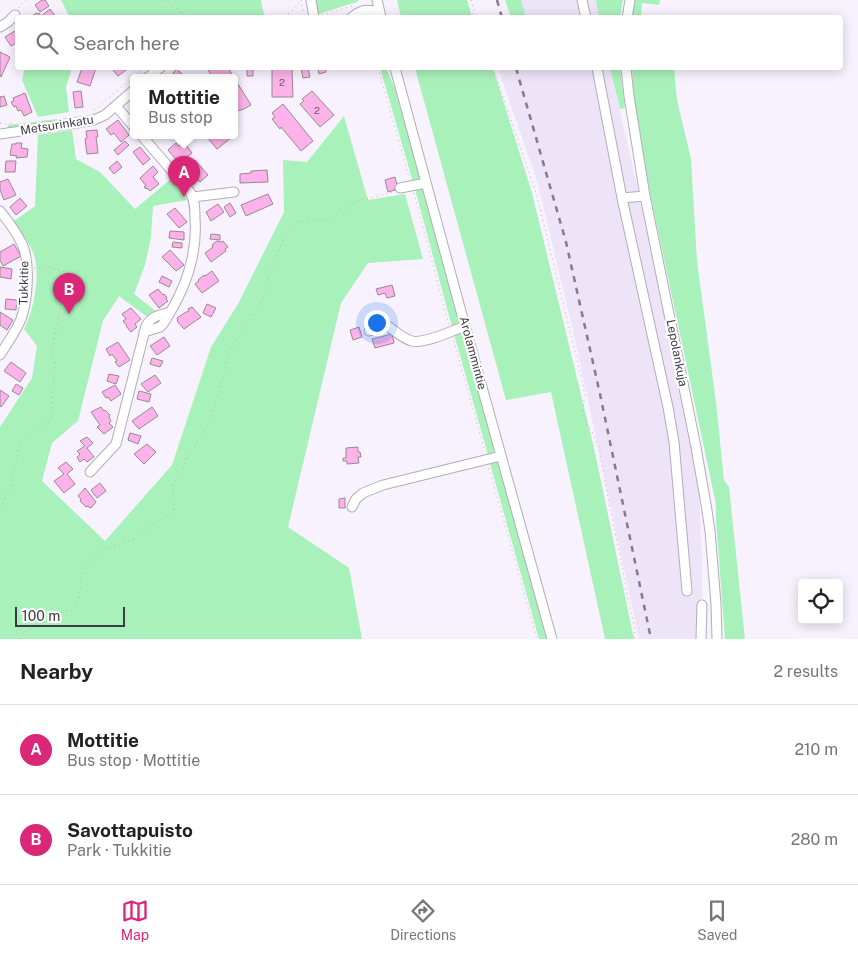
<!DOCTYPE html>
<meta charset="utf-8">
<style>
:root{--surface:#fff;--page:#f6f6f6;--text:#222;--muted:#767676;--line:#e0e0e0;--accent:#db2777}
body{margin:0;font-family:"Public Sans",sans-serif;background:var(--page);color:var(--text)}
.controls{position:absolute;right:15px;bottom:15px;display:grid;overflow:hidden;border-radius:5px;box-shadow:0 2px 12px #0003}
.controls button{width:45px;height:45px;display:grid;place-items:center;padding:0;border:0;border-bottom:1px solid var(--line);background:var(--surface);color:var(--text);font:25px sans-serif}
.scale{position:absolute;left:15px;bottom:12px;width:110px;box-sizing:border-box;padding-left:5px;border:2px solid #3d3b40;border-top:0;font-size:14px;line-height:18px;white-space:nowrap;color:#3d3b40;-webkit-text-stroke:4px #fff;paint-order:stroke}
.you{position:absolute;left:376px;top:322px;width:18px;height:18px;margin:-12px;border:4px solid #fff;border-radius:50%;background:#1a73e8;box-shadow:0 0 0 8px #1a73e833}
.badge{display:grid;place-items:center;width:32px;height:32px;border-radius:50%;background:var(--accent);color:#fff;font-size:16px;font-weight:700}
.pin{position:absolute;translate:-50% -41px;filter:drop-shadow(0 1px 2px #0008)}
.pin::after{content:'';position:absolute;top:26px;width:18px;height:15px;background:inherit;clip-path:polygon(0 0,100% 0,50% 100%)}
.popup{position:absolute;left:130px;top:74px;width:108px;height:65px;box-sizing:border-box;display:grid;place-content:center;border-radius:5px;background:var(--surface);filter:drop-shadow(0 1px 4px #0005);font-size:16px;white-space:nowrap;color:var(--muted)}
.popup b{font-size:19px;color:var(--text)}
.popup::after{content:'';position:absolute;left:50%;top:100%;margin-left:-10px;border:10px solid transparent;border-top-color:var(--surface)}
.list{margin:0;padding:0;list-style:none}
h2{display:flex;justify-content:space-between;align-items:center;height:65px;margin:0;padding:0 20px;font-size:21px}
h2 small{font-size:16px;font-weight:400;color:var(--muted)}
.list li{display:grid;grid-template-columns:32px 1fr auto;gap:15px;align-items:center;box-sizing:border-box;height:90px;padding:0 20px;border-top:1px solid var(--line)}
.list b{display:block;font-size:19px;white-space:nowrap}
.list p{margin:0;font-size:16px;white-space:nowrap;color:var(--muted)}
.list em{font-size:16px;font-style:normal;color:var(--muted)}
.icon{flex:none;width:28px;height:28px;fill:none;stroke:currentColor;stroke-width:2;stroke-linecap:round;stroke-linejoin:round}
.map{position:relative;flex:none;width:858px;height:639px;overflow:hidden}
.search{position:absolute;background:var(--surface);box-shadow:0 2px 12px #0003;left:15px;right:15px;top:15px;height:55px;display:flex;align-items:center;gap:12px;box-sizing:border-box;padding:0 18px;border-radius:5px;color:var(--muted);font-size:19px}
.sheet{height:245px;background:var(--surface)}
nav{display:flex;justify-content:space-around;align-items:center;box-sizing:border-box;height:70px;border-top:1px solid var(--line);background:var(--surface);font-size:14px;color:var(--muted)}
nav a{display:grid;justify-items:center;gap:2px}
nav .on{color:var(--accent)}
.map>svg:first-child{display:block}
</style>
<div class="map">
<svg width="858" height="639" viewBox="0 0 858 639">
<rect width="100%" height="100%" fill="#f8f2fe"/>
<!-- built -->
<path fill="#eee4f8" d="M516,0H596L600,17H519Z
M498,68H610L648,233L685,408L698,480L702,555L703,639H639L574,335L538,184Z"/>
<!-- green -->
<path fill="#a9f1ba" d="M61,0H261L263,11L266,17H68L69,16Z
M315,0H359L357,2L318,14Z
M397,0H467L472,17H401Z
M505,0H521L526,17H511Z
M596,0H623L620,17H599Z
M633,0H660L659,5L642,3L641,17L631,18Z
M25,68H72L66,87L69,112L38,117L22,80Z
M380,68H386L394,86L420,178L419,180L413,182Z
M415,68H493L532,193L594,448L634,639H605L551,392L506,400Z
M610,68H620L625,108L620,109Z
M632,68H674L677,100L691,159L697,261L716,402L724,480L729,487L745,639H725L716,520V504L650,193L635,109Z
M82,116L83,119L7,129L8,125Z
M344,116L368,200L405,194L423,259L368,263L341,303L288,527L349,568L362,639H0V427L32,378L37,346L24,329C34,310 42,270 32,250C27,240 20,230 14,221L35,206L38,135L72,130L76,159L100,172L135,209L172,178L187,200L153,206L151,237L145,265L134,294L157,312L146,316L119,296L103,321L78,421L52,443L42,481L105,541L172,465L211,347L238,304L284,212L283,160L307,162Z
M421,188L423,190L459,319C459,323 457,325 452,327L415,189Z
M460,333L464,336L495,449L491,455H488L454,334Z
M489,460L497,461L499,464L548,639H539Z"/>
<!-- building -->
<path fill="#fdb3e9" stroke="#958a91" d="M42,0H45L49,6L40,12L35,5Z
M50,9L57,18H30L36,13L38,14L39,13L41,16Z
M18,29V42L11,46L5,37Z
M0,52L10,57L1,77L0,76Z
M82,68H96L90,86L77,82Z
M111,68H129L118,76Z
M207,68H228L251,105L244,109L234,112V78H213Z
M247,68H253V76H247Z
M272,68H292L293,97H272Z
M301,68H308L310,77L303,78Z
M318,68H325L326,72L319,74Z
M177,69L186,78H178L173,73Z
M81,91L83,107L75,108L73,92Z
M312,91L334,115L320,127L300,104L304,101L302,99Z
M25,93L32,112L24,116L21,110L18,111L16,106L14,107L11,102L14,101L13,98Z
M4,96L7,105L0,107V97Z
M283,104L313,141L301,151L281,127L280,129L272,119L275,117L272,113Z
M118,120L129,135L121,142L114,133L111,135L106,129Z
M97,130L98,137H96L98,153L87,154L85,139L87,138L86,131Z
M206,136H229L231,138L217,149Z
M125,141L129,145L118,155L114,150Z
M184,142L192,153L179,163L168,150L176,143L178,146Z
M16,143H22L21,148L28,149L27,157L16,158L17,156L10,155L12,144H16Z
M140,147L150,159L143,165L133,152Z
M195,160L208,175L200,182L195,177L193,178L185,169Z
M6,161H16L15,172H5Z
M117,161L122,167L114,174L109,168Z
M153,166L158,172L153,177L159,184L150,191L147,188L146,189L144,187L146,186L140,178Z
M267,170L268,182L240,183V174L251,173V171Z
M395,177L398,189L388,192L385,180Z
M8,179L16,195L4,200L0,190V182Z
M268,194L273,204L246,216L241,205Z
M20,198L27,206L16,215L10,207Z
M230,203L236,213L230,217L224,207Z
M218,204L224,212L211,221L206,212Z
M175,208L187,222L179,228L167,214Z
M170,231L184,232V240L169,238Z
M211,234L220,235V240L210,239Z
M217,241L221,242L223,241L228,247L225,249L226,251L211,262L205,253L213,247L212,245Z
M173,242L182,243V248L172,247Z
M14,244L21,256L3,266L0,260V252Z
M170,250L184,265L176,271L162,257Z
M0,267L12,269L11,279L0,277Z
M212,271L219,281L202,293L195,284L199,281L198,280L204,275L205,276Z
M162,276L172,281L169,287L159,282Z
M392,285L395,296L387,298L385,293L378,295L376,289Z
M158,289L163,295L164,294L167,298L166,299L168,301L159,308L149,295Z
M6,299L17,300L16,310L5,309Z
M207,304L216,308L211,317L203,313Z
M192,307L201,317L184,329L177,321L178,320L177,318L186,312H187L189,311L188,309Z
M131,308L141,319L135,324L137,327L131,332L126,326H127L123,321L126,319L122,314Z
M0,312L13,320L7,330L0,325Z
M359,327L362,337L353,340L350,330Z
M392,334L394,343L375,348L372,339Z
M164,337L170,346L157,355L150,346Z
M118,342L130,360L119,367L115,362L117,361L112,354L110,356L106,349Z
M152,358L163,361L160,367L150,364Z
M11,362L26,373L20,382L4,371Z
M109,374L119,376L116,384L107,381Z
M155,375L161,383L148,392L141,384Z
M16,384L23,388L19,395L12,391Z
M115,385L121,394L111,401L108,397L106,398L102,392Z
M0,390L9,396L1,407L0,406Z
M139,391L151,394L149,402L137,399Z
M101,407L104,411L105,410L110,415L109,417L111,421L109,423L113,427L104,434L97,427L100,425L91,412Z
M152,407L158,416L139,429L132,421Z
M130,433L141,436L138,444L128,440Z
M87,437L93,443L87,448L94,457L87,462L84,459L80,462L77,457L80,454L77,451L85,446L80,441Z
M147,444L156,452L144,464L134,454Z
M358,447V452H360L361,457H358L359,463L347,464V461H343V458H346V448Z
M66,462L73,469L67,474L75,484L64,493L54,481L64,474L58,468Z
M100,483L106,491L97,498L91,490Z
M85,488L96,502L91,508L87,506L86,507L80,501L81,499L78,496Z
M345,498V508H339V499Z"/>
<g fill="none" stroke-linecap="round" stroke-linejoin="round">
<!-- minor casing -->
<g stroke="#b2acb8" stroke-width="11">
<path id="minor" d="M311,0L314,18
M377,0L381,17
M582,0L586,18
M351,18C362,9 366,9 380,12
M627,18L630,0
M0,27L8,22L15,15
M395,68L465,326L552,639
M597,68L622,198L668,407L674,442L687,591
M626,68L629,96L645,196L695,442L706,504L710,531L716,604L717,639
M147,78L160,68
M116,106L134,127
M0,134L77,123L94,120L105,115L134,90
M142,136L190,192C195,200 195,210 195,219C198,258 184,292 163,324L160,327L144,332
M400,188L426,183
M193,197L234,192
M622,198L645,196
M0,211C9,222 17,233 23,246C30,265 28,300 21,319C16,332 7,343 0,355
M369,331L388,326C395,331 403,339 412,341C425,344 452,331 465,326
M90,472L116,444L146,326C151,316 160,315 170,312
M352,507L356,499L363,493L383,485L501,456
M701,639L702,605"/>
</g>
<!-- path -->
<path stroke="#b6b2bb" stroke-width="1" stroke-dasharray="1 4" stroke-linecap="butt" d="M164,0L179,10L186,18
M301,0L305,18
M471,0L476,18
M19,8L21,4L26,0
M322,15L352,6
M279,18C290,13 294,12 300,0
M458,18L474,13
M378,68L409,177
M493,68L537,196L583,384L585,395L583,406L584,416L587,426L592,431L599,447L611,514L622,565L626,590L634,625L635,639
M94,110L145,68
M0,123L5,124L14,123
M414,193L449,325
M34,268L48,267L72,274
M454,341L485,452
M489,468L537,639
M0,508L9,492L21,440L39,427L51,420L55,363L51,353L63,296L59,284L45,268
M20,639L22,634L60,613L72,610L79,599L83,566L100,552L135,538L174,510L173,483L182,473L186,460L209,423L231,349L260,305L272,268L284,237L298,222L329,219L355,202L393,192"/>
<!-- minor -->
<use href="#minor" stroke="#fff" stroke-width="9"/>
<!-- rail -->
<path stroke="#827e86" stroke-width="2.5" stroke-dasharray="6 6" stroke-linecap="butt" d="M497,0L502,18
M516,68L566,242L600,394L651,639"/>
</g>
<g text-anchor="middle" stroke-width="4.5" stroke-linejoin="round" paint-order="stroke">
<!-- number labels -->
<g font-size="10" fill="#6d596a">
<text x="282" y="86">2</text>
<text x="317" y="114">2</text>
</g>
<!-- street labels -->
<g font-size="12" fill="#3d3b40" stroke="#fff">
<text transform="translate(57 125) rotate(-9)" y="4">Metsurinkatu</text>
<text transform="translate(24 283) rotate(-89)" y="4">Tukkitie</text>
<text transform="translate(473 353) rotate(75)" y="4">Arolammintie</text>
<text transform="translate(677 353) rotate(79)" y="4">Lepolankuja</text>
</g>
</g>
</svg>
<div class="controls">
<button><svg class="icon" aria-label="locate" viewBox="0 0 24 24"><circle cx="12" cy="12" r="6"/><path d="M12 2v4M12 18v4M2 12h4M18 12h4"/></svg></button>
</div>
<div class="scale">100 m</div>
<div class="you"></div>
<div class="pin badge" style="left:184px;top:197px">A</div>
<div class="popup"><b>Mottitie</b>Bus stop</div>
<div class="pin badge" style="left:69px;top:314px">B</div>
<div class="search"><svg class="icon" aria-label="search" viewBox="0 0 24 24"><circle cx="10" cy="10" r="6"/><path d="M15 15l6 6"/></svg>Search here</div>
</div>
<section class="sheet">
<h2>Nearby<small>2 results</small></h2>
<ul class="list">
<li><span class="badge">A</span><div><b>Mottitie</b><p>Bus stop · Mottitie</p></div><em>210 m</em></li>
<li><span class="badge">B</span><div><b>Savottapuisto</b><p>Park · Tukkitie</p></div><em>280 m</em></li>
</ul>
</section>
<nav>
<a class="on"><svg class="icon" aria-label="map" viewBox="0 0 24 24"><path d="M3 6l6-2 6 2 6-2v14l-6 2-6-2-6 2zM9 4v14M15 6v14"/></svg>Map</a>
<a><svg class="icon" aria-label="directions" viewBox="0 0 24 24"><path d="M12 3l9 9-9 9-9-9zM9 14v-3h6M13 9l2 2-2 2"/></svg>Directions</a>
<a><svg class="icon" aria-label="saved" viewBox="0 0 24 24"><path d="M7 4h10v16l-5-4-5 4z"/></svg>Saved</a>
</nav>
